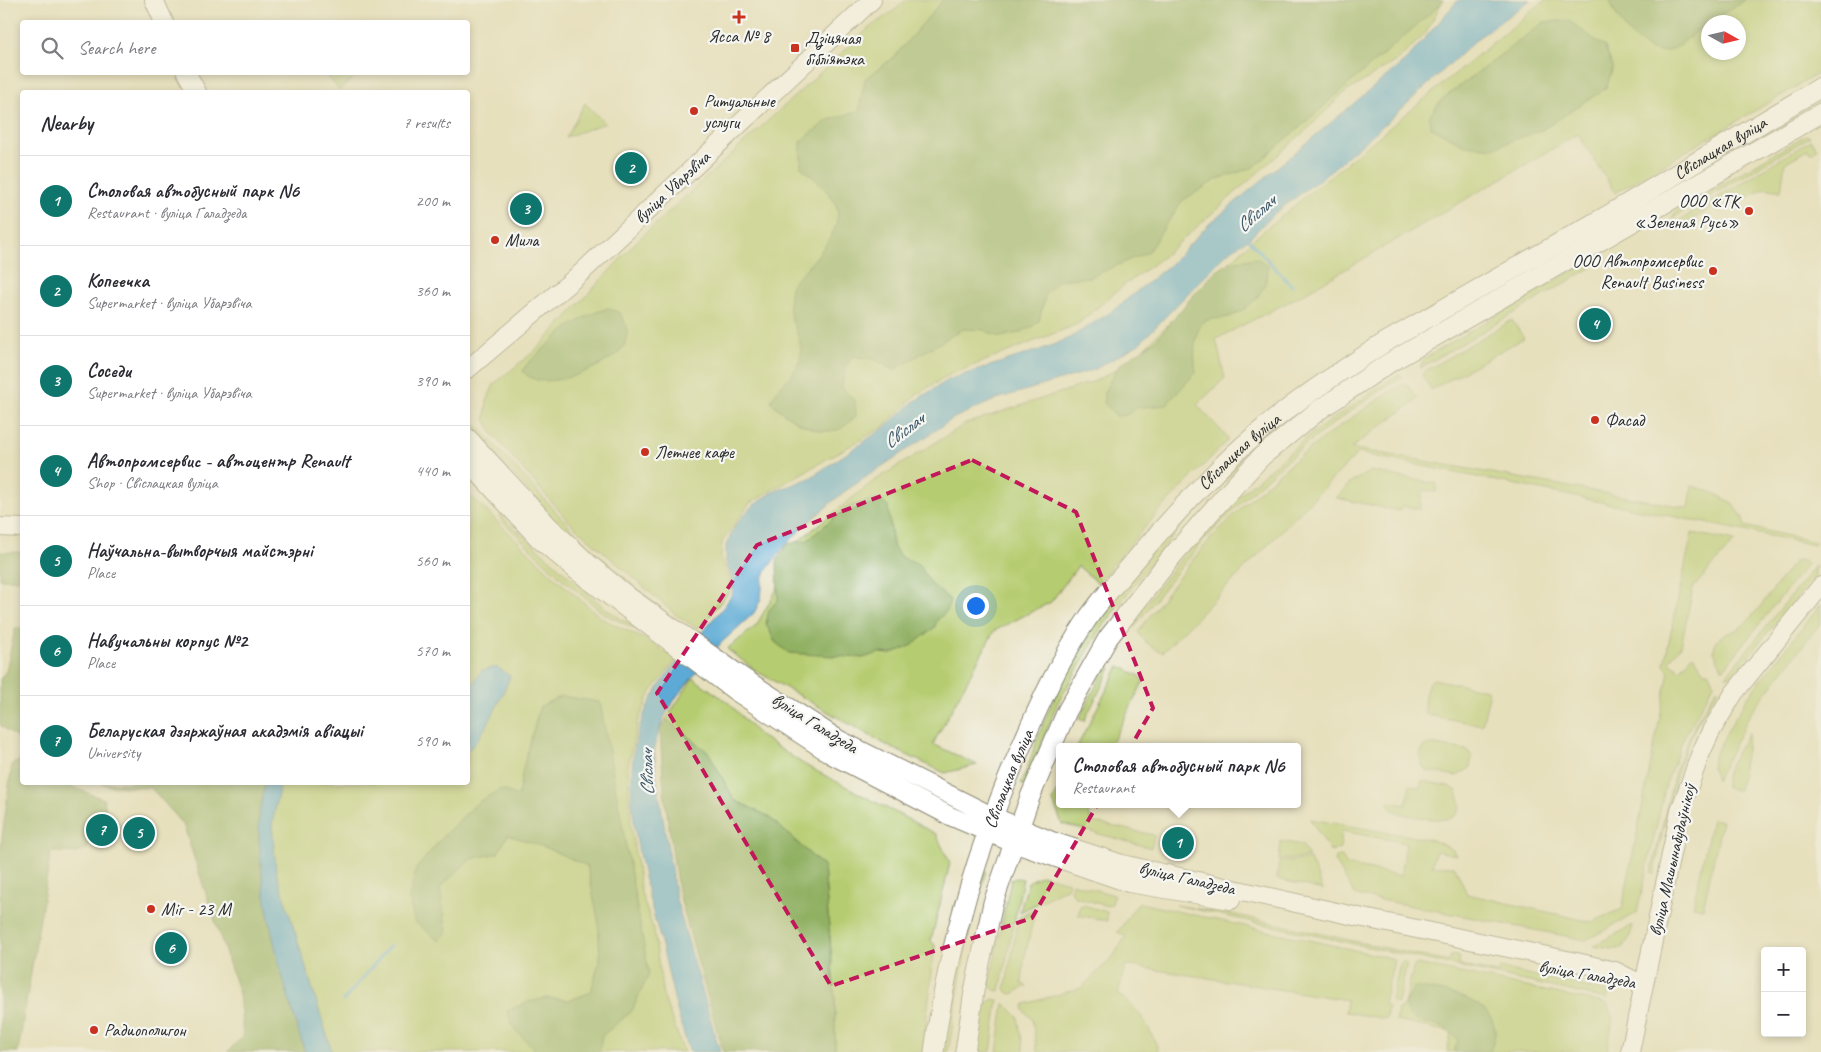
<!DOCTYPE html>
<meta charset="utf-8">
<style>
:root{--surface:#fff;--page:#f7f7f7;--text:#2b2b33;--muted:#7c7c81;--line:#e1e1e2;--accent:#0f766e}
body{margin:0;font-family:Caveat,sans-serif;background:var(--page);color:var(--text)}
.controls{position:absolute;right:15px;bottom:15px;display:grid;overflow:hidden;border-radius:5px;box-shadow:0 2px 8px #0003}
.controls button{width:45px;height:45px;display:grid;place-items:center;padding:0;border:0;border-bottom:1px solid var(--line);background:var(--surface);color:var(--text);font:25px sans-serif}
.compass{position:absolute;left:1701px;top:15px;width:45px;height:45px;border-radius:50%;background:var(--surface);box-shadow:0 2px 8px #0003;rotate:98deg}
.you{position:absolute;left:975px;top:605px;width:18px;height:18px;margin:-12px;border:4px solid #fff;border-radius:50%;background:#1a73e8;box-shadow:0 0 0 8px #1a73e833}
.badge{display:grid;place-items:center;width:32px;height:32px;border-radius:50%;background:var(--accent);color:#fff;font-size:16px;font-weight:700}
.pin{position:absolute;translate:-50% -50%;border:2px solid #fff;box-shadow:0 1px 5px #0006}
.popup{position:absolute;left:1056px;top:743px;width:245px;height:65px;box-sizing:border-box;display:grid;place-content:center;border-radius:5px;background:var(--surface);filter:drop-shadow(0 1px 4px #0005);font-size:16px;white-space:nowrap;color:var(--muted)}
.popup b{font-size:19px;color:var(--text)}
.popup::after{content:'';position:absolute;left:50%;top:100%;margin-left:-10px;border:10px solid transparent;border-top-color:var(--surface)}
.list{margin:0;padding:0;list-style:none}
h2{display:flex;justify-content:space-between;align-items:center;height:65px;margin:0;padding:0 20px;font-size:21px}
h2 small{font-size:16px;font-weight:400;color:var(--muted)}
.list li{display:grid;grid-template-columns:32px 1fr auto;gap:15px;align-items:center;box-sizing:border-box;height:90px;padding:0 20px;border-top:1px solid var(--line)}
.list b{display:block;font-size:19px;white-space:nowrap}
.list p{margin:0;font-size:16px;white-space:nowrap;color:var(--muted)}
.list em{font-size:16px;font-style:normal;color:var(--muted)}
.icon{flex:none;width:28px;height:28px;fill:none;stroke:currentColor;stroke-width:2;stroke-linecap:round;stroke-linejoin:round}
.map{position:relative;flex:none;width:1821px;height:1052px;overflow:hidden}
.search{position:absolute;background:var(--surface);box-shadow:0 2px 8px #0003;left:20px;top:20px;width:450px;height:55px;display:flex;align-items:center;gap:12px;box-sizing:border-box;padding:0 18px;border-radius:5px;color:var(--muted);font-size:19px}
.panel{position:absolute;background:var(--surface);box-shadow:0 2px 8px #0003;left:20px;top:90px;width:450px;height:695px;border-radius:5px}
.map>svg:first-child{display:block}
</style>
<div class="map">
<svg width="1821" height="1052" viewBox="0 0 1821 1052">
<rect width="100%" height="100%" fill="#f6f6f2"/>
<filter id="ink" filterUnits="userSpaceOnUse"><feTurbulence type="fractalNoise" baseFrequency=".02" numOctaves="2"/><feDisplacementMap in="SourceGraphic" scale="10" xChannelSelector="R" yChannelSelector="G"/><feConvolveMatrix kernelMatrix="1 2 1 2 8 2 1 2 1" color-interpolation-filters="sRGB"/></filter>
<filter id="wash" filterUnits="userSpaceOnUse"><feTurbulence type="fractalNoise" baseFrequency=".0096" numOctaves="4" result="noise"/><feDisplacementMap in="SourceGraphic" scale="20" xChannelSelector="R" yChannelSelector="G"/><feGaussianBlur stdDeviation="1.12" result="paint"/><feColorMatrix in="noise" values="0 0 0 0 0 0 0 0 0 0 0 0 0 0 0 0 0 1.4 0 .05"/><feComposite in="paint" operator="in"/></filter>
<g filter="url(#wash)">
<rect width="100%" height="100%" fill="#e7e0bd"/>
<!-- green -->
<path fill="#b6cc70" stroke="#707c4e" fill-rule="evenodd" d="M906,0H1443L1426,33L1399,59L1343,94L1313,124L1165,255L1118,290L1078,324L947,376L916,395L883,427L750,503L722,542L721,557L733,588L698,629L676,615L568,521L495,437L485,419L487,401L494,384L537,349L637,241L870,27L896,9Z
M1545,0H1821V72L1615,193L1578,134L1298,297L1216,339L1225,378L1197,405L1229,439L1158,512L1098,583L1078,566L1051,602L994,631L933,744L977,765L945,773L890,747L758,672L727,649L756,626L778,587L782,554L871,483L965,424L1095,381L1131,361L1250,242ZM1708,22H1738V52H1708Z
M333,73V72L360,73L339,90L328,77Z
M585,103L605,123L566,137Z
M1806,135L1810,137L1671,219L1676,211Z
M1811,140L1817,149L1812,153L1807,150L1785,163L1781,191L1765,188L1743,200L1736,192L1678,229L1674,224Z
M1613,220L1241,465L1198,507L1146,568L1100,631L1057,704L1025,786L1021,784C1032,757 1040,728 1053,701C1117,568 1244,439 1369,362C1448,312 1532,267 1613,220Z
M1590,265L1591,268L1420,368L1423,359L1580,266Z
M1512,320L1524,338L1431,390L1422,375L1425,371Z
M1399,374L1403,377C1296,441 1207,526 1134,628L1136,616L1185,553L1235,499L1312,433Z
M1407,384L1418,399L1351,448L1689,508L1692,486C1716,493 1739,500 1745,526L1816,542L1814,545L1358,453L1163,652C1153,649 1143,641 1138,632C1164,597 1189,561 1219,530C1273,473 1335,427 1401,385Z
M476,425L581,539L660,609L628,587L559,526L473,429Z
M1371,471L1437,484L1436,492L1423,490L1420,509L1402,506L1399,511L1336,498L1350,483Z
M468,493L558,580L603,619L655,644L676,660L651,692L638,721L628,767L631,826L641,892L654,931L663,995L684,1052H332L276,871L272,825L280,783L468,782V751C487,730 499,703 510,677L482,670L468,691Z
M500,515L606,609L648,635L604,614L559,576L501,520Z
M1692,533L1735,541L1693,588L1681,646L1669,661L1680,670L1693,655L1705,672H1709L1714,684L1683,739L1666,784L1637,913L1586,940L1355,895L1335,862L1336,858L1341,856L1347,865L1401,876L1406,843L1342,831L1340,849L1330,851L1310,819L1433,840L1452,849L1456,855L1436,851L1432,866L1455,867L1467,894L1592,922L1622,909L1669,671L1664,665Z
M1800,560L1808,563L1723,670L1714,652C1714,631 1732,636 1743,625C1762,607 1778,582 1795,561Z
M1815,566V576L1731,677L1726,676Z
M1821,604V622L1750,714L1716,781L1712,767L1713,758L1729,728L1749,695Z
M1119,666L1140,676L1143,682L1110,747H1077Z
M1111,668L1084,721L1079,719L1104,671Z
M693,678L729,703L759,735L805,765L936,834L950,863L931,941L935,945L923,1052H835V1000L824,867L768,817L734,800L725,785L666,719Z
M1433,679L1487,690L1489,696L1482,725L1427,715C1421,707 1425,686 1433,679Z
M1717,688L1719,691C1677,741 1667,812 1654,874L1651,873L1675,771L1696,722Z
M1749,732L1739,791L1725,787C1724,768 1740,748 1749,732Z
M1429,744L1467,750L1472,756L1470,768L1457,776L1427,771C1419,764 1418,755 1424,746Z
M1422,781L1449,786L1457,791L1461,806C1459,811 1456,816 1451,818C1442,822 1404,816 1395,811C1390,809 1389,807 1388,802L1406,805L1410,785L1420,788Z
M1059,787V804H1085L1092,822L1154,835L1151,848L1062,824L1053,801Z
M1712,819L1722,821L1703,909L1693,906Z
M1281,841L1302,845L1309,857L1279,860Z
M1310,859L1323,890L1277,879L1279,862Z
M981,869L986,871L966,944L948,1052H943L956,965Z
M1042,875L1069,882L1067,888L1020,912L1028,882Z
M1016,878L1023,879L1000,991L994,990L989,985L1011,880Z
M1072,883L1114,895L1112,904L1107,906L1075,897L1070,890Z
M1140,903L1391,958L1394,960L1384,1004L1388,1007L1386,1019L1345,1012L1347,1000L1125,965L1118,995C1139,1007 1151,1029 1159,1052H1037L1032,1019L1023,1009L1025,1004L1081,988L1112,958L1126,936L1117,932C1125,924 1133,906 1140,903Z
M1213,903L1223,905V912L1449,962L1451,955L1460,957L1459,965L1498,973L1500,968L1610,992L1607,999L1175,905L1212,911Z
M1083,905L1107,912V921L1078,915L1080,906Z
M1033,909L1035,911L1024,961L1022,984L1027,986L1012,994L1008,993L1005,989L1019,917Z
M1633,925C1627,954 1619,951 1594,946Z
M1404,961L1407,964L1398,1003L1391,1001L1400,964Z
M1418,964L1607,1004L1613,1018L1607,1052H1447L1451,1032L1396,1021L1398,1009L1403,1007L1414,966Z
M993,999L998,1000L991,1052H976L985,1004Z
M1004,1003L1018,1017L1024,1052H997Z"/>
<!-- forest -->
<path fill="#90b062" stroke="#5e6e46" d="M943,0H1443L1442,3L1254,167L1216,180L1182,201L1148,252L1090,277L1060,280L1046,293L1039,321L1032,327L1019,333L1000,337L983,330L963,329L894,370L874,359L852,356L844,372L842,388L855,401L856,416C850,421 844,428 837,430C816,436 783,417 771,401C778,385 795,376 800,360C805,341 791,326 789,307C789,300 791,291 791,284C807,268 844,232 837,207C832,193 812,176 801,167V141L828,120L859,111L865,79L894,57Z
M1610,0H1745C1733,8 1720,15 1709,22C1680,41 1668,70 1632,36C1623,28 1613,11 1610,0Z
M1568,20L1605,47L1613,68L1606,88L1542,130L1492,148L1465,145L1430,127L1429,117L1441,100L1544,22Z
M1257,258L1268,266C1269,289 1251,309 1229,317C1222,319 1211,318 1206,321C1192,328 1194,360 1196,372L1166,405L1136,408L1127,415L1116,416L1104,403V392L1119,365L1156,340L1190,299L1214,273L1230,262Z
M608,308L620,313C622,318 627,326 627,331C627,336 625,346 622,349C606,367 540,396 523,371L526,365C555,339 570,320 608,308Z
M871,500L882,501L888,507L893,546L901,557L919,564L930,583L950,600L947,611L938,619L934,628L911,646L891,654L879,653L863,658L789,653L775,642L766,624L769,610L778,600L777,560L787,544L808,540L845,508Z
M0,552H22V580L0,579Z
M15,628H22V742L0,725V679L6,671Z
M562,696L600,702L649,974L632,1011L602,1036L599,1052H537L514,1029L507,1011L528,1002L547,998L570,1000L591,992L600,958L598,919L587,866L542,846L508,835L498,853L471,859L440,887L447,933L439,941L414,921L409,897L416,869L444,835L478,802L501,789L518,796L523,768L540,706Z
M666,719L709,753L734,800L768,816L824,867L835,1000V1052H723L678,891L664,793L660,729Z
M22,760V782L62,783L104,799L109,829L93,835L87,849L76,853L51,852L18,1052H0V852L12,764Z
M101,783H265C263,795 259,808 259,820C258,896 282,980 305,1052H227L243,1036L239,994L183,824L151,788L109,786Z
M1414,987C1440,991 1489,996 1495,1029C1496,1036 1492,1045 1490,1052H1454L1458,1040C1453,1036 1448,1030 1442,1027C1425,1019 1411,1028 1404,1004Z"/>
<!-- water -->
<path fill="#5baad5" stroke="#436a80" d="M1458,0H1530L1478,38L1395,115L1328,173L1271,216L1251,237L1227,253L1139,344L1094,370L997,399L954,418L844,492L805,525L782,549L768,568L763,578L761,599L754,613L721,643L677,696L663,719L654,747L656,774L676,899L720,1052H690C676,1015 670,977 660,938C641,869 614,776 647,708C661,679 682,655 703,631C713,618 726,607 733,592L734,586L726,563V545L735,526L751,507L773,492L810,478L884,428L913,402L950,379L1048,347L1071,337L1111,312L1172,263L1208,225L1406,60Z
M497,667L510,676C499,703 487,730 468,751V691L482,670Z
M265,783H280L272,825L276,871L332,1052H305C282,980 258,896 259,820C259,808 263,795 265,783Z"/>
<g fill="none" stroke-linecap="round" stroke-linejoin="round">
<!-- stream -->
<path stroke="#5baad5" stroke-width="3" d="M1246,237L1292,286
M343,1001L390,946"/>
</g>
</g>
<g filter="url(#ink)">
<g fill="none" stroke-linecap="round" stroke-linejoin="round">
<!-- secondary casing -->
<g stroke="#898674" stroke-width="20">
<path id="secondary" d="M154,0L164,22
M186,72L197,92
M468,369L582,272L872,0
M468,438L550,527L589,564L628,596L744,678L838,739L992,816L1052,841L1122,864L1354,916L1581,963L1615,971L1643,985
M468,462L539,539L577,571L735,691L832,755L950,816L1013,843L1129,883L1231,900
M0,527L22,528
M1630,1052L1680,811L1700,755L1711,731L1734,693L1821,586"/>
</g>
<!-- primary casing -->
<g stroke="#898674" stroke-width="21">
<g id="primary">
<path id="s1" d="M934,1052C947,948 977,850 1018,754C1038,707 1059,661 1088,618C1105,594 1125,573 1143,551C1176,513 1209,476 1246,443C1289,405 1336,374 1384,343L1615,211L1821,87"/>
<path d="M965,1052L974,991L993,903L1030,797L1067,711L1108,638L1173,555L1216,506L1262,456L1319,410L1389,363L1821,113"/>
</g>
</g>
<!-- secondary -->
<use href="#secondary" stroke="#fff" stroke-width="18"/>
<!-- primary -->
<use href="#primary" stroke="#fff" stroke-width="19"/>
</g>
</g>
<!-- marked area -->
<path d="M0 0H1821V1052H0ZM972,460L1076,512L1153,708L1032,918L831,986L657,693L757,545Z" fill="#e7e0bd" fill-opacity=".55" fill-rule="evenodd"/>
<path fill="none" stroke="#c2185b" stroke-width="4" stroke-dasharray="10 6" stroke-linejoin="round" d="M972,460L1076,512L1153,708L1032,918L831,986L657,693L757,545Z"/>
<!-- markers -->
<g fill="#c8321e" stroke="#f6f6f2" stroke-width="2">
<path d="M736.5 9.5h5v5h5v5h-5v5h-5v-5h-5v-5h5z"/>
<rect x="790" y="43" width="10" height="10" rx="2.5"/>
<circle cx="694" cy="111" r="5"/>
<circle cx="1749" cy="211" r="5"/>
<circle cx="495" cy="240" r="5"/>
<circle cx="1713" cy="271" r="5"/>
<circle cx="1595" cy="420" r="5"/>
<circle cx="645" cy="452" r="5"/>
<circle cx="151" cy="909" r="5"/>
<circle cx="94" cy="1030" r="5"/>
</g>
<g text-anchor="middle" stroke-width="4.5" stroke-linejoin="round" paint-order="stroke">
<!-- poi labels -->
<g font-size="18" fill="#2b2b2b" stroke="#f6f6f2" text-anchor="start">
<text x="739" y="42" text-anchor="middle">Ясса № 8</text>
<text x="805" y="44">Дзіцячая<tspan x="805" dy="21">бібліятэка</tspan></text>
<text x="704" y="107">Ритуальные<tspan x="704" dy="21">услуги</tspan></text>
<text x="1739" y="207" text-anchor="end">ООО «ТК<tspan x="1739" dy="21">«Зеленая Русь»</tspan></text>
<text x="505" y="246">Мила</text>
<text x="1703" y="267" text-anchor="end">ООО Автопромсервис<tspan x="1703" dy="21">Renault Business</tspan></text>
<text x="1605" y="426">Фасад</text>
<text x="655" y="458">Летнее кафе</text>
<text x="161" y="915">Міг - 23 М</text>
<text x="104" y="1036">Радиополигон</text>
</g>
<!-- street labels -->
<g font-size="18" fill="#2b2b2b" stroke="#f6f6f2">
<text dy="6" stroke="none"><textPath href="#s1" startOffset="1259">Свіслацкая вуліца</textPath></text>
<text transform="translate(672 187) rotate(-43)" y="6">вуліца Убарэвіча</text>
<text dy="6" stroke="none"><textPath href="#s1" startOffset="689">Свіслацкая вуліца</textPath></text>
<text transform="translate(815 723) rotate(32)" y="6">вуліца Галадзеда</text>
<text dy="6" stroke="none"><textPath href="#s1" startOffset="284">Свіслацкая вуліца</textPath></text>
<text transform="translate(1672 860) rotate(-77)" y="6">вуліца Машынабудаўнікоў</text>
<text transform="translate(1187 878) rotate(13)" y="6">вуліца Галадзеда</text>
<text transform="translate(1587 974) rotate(10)" y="6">вуліца Галадзеда</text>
</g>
<!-- water labels -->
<g font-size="19" font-style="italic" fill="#3c5766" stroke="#f6f6f2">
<text transform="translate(1255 213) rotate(-41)" y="7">Свіслач</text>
<text transform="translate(903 430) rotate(-37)" y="7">Свіслач</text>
<text transform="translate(646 773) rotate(-91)" y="7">Свіслач</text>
</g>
</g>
</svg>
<div class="controls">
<button>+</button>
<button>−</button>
</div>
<svg class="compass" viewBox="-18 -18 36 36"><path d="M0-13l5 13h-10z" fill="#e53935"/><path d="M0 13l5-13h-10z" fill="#7c7c81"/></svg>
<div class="you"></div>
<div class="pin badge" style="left:1178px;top:843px">1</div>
<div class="popup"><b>Столовая автобусный парк N6</b>Restaurant</div>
<div class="pin badge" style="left:631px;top:168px">2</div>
<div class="pin badge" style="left:526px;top:209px">3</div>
<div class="pin badge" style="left:1595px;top:324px">4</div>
<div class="pin badge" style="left:139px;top:833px">5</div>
<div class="pin badge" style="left:171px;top:948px">6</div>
<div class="pin badge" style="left:102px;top:830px">7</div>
<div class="search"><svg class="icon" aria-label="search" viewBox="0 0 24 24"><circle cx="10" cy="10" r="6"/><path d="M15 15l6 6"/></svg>Search here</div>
<section class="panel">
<h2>Nearby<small>7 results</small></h2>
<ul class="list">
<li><span class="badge">1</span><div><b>Столовая автобусный парк N6</b><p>Restaurant · вуліца Галадзеда</p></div><em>200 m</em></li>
<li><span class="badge">2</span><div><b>Копеечка</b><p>Supermarket · вуліца Убарэвіча</p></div><em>360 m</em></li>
<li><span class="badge">3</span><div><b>Соседи</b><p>Supermarket · вуліца Убарэвіча</p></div><em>390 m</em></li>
<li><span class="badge">4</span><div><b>Автопромсервис - автоцентр Renault</b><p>Shop · Свіслацкая вуліца</p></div><em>440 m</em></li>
<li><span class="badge">5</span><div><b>Наўчальна-вытворчыя майстэрні</b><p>Place</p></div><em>560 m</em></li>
<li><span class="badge">6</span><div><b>Навучальны корпус №2</b><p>Place</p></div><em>570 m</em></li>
<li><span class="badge">7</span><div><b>Беларуская дзяржаўная акадэмія авіацыі</b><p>University</p></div><em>590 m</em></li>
</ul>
</section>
</div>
